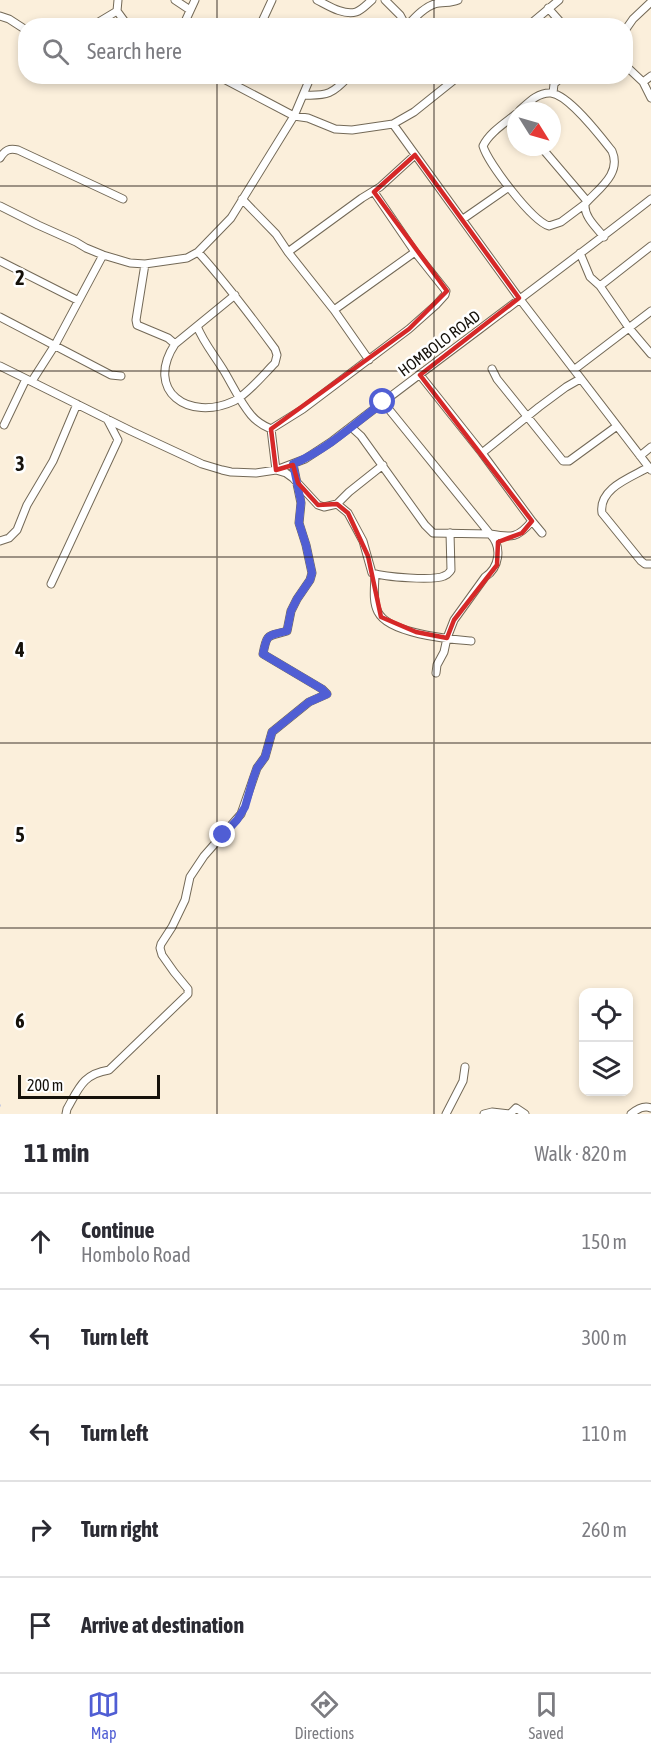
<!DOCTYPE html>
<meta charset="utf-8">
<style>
:root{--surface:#fff;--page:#f7f7f7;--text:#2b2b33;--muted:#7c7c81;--line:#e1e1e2;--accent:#505ed4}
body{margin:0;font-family:"Asap Condensed",sans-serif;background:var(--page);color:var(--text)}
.controls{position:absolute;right:18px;bottom:18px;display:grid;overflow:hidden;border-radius:12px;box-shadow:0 3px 9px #0003}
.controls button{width:54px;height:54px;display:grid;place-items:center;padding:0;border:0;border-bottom:2px solid var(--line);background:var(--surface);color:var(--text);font:30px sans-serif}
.compass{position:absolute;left:507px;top:102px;width:54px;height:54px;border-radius:50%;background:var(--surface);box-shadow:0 3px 9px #0003;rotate:127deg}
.scale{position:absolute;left:18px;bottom:15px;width:142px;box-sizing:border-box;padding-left:6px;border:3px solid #15110a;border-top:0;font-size:16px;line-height:21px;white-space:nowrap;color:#15110a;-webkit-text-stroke:4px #fff;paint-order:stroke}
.stop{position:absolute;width:18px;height:18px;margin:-14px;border:4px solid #505ed4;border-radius:50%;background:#fff}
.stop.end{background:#505ed4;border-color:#fff;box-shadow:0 2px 6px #0008}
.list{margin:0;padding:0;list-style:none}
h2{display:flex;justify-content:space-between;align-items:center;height:78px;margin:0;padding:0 24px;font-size:26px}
h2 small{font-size:20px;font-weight:400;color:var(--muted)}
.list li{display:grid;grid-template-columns:39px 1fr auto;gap:18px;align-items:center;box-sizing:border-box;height:96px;padding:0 24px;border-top:2px solid var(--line)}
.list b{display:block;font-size:22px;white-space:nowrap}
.list p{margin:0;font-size:20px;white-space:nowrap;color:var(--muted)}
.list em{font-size:20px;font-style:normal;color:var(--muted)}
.icon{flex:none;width:33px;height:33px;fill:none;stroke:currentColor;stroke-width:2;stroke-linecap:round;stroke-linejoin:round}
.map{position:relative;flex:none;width:651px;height:1114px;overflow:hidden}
.search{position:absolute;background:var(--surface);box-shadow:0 3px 9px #0003;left:18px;right:18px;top:18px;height:66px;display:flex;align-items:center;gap:15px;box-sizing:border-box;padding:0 21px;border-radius:24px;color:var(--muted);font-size:22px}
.sheet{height:558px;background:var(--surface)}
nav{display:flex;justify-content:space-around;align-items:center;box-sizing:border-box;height:84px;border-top:2px solid var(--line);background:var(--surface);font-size:16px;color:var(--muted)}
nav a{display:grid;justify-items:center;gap:3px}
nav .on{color:var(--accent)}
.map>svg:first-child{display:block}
</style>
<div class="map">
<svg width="651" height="1114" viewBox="0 0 651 1114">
<rect width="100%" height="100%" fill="#fbefdb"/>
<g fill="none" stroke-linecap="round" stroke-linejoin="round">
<!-- stream -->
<path stroke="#b9c1e2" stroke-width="1.5" d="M0,1105V1106"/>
<!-- minor casing -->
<g stroke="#736957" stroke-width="9">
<path id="minor" d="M118,0L117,11L128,26
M175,0L190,10
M317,0C327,5 344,16 356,12C362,10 367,4 372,0
M385,0L400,15L406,26
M548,8L564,26
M0,16L9,19L26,30
M92,26L117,11
M183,26L195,0
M260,26L272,0
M407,26C415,17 427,4 439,3C446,2 451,3 458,0
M528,26L559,0
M626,29L633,19L651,2
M626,66L643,82L651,98
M218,76L294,116L308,118L335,129L352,130L393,124L414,112L459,76
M643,82L651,76
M553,93L554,84L563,76
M304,95C327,96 333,94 349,76
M519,111C528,103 538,92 551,93C569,95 601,137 612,151C622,174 598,189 585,204C584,217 596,227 604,237
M516,114C505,123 489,133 483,146C488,163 532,221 549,226L561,222L585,204
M393,124L519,298L651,470
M541,147L587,201
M0,158C5,150 9,148 18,150L123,199
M242,199L276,234L288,252L334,310L369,360
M0,206L38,225L76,242L86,248L103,255L130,263L145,264L187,258L198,252L231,218L294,116L311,76
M463,219L509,187
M198,252C226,283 250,315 275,349L277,355L275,363C264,374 248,394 234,401C189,422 144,391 175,344L235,295
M288,252L362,198L380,187L415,155
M580,253L590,277L600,286L629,328L651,354
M0,261L77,300
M145,264L136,320L137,325L168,338L175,344
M600,286L651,246
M334,310L415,252
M0,317L111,375L121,376
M197,326C203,342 215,356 224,371C233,386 240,402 251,415C256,421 264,426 271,429L303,409L409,329L436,305L445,295L446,291L415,252L374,192
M0,366L131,431L202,464L222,470L231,472L256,473L276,470L305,459L331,442C437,360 546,281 651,199
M492,369L497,379L563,461H569L617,426
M575,369L651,311
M420,375L482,453L539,407L566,387L580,379
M32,381L55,345L103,255
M383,402L490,534C512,538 518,538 532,521L482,453
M4,425L26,379
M351,427L361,436L425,525L433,533L490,534C503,547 499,568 485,577L454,620L447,638L444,652L437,665L436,673
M271,429L276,470L286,473L293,478L318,505L324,507L337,504L349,492L383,465
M640,456L651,447
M649,467C632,477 598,488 602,513L641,561L645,564H651
M337,504L348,513L363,541L372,573C385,577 433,581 444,576C449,574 448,574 451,570L450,533
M532,521L542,533
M0,541L9,538L17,530L27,505L53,461L77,404
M375,574C375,585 372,601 378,612C389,634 449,639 471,641
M51,584L118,440L107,419
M66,1114L67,1109C79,1088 83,1074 109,1070L188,994V989L174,972L162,955L160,948L161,944L172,927L185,900L190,877L204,856L241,814L257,768L265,757L272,732L309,702L327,694L322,689L263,654C267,632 268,637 287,631L291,611L297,599L310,580L312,573L306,545L299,523L301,503L293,464
M446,1114L463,1081L465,1067
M484,1114L492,1112L510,1114L516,1108L525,1114
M631,1114C637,1109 644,1105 651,1108"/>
</g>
<!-- minor -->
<use href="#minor" stroke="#fff" stroke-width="7"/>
</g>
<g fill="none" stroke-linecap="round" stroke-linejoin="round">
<!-- route -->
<path stroke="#505ed4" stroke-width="8" d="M223,835L237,820L245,807L253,779L257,768L265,757L272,732L309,702L327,694L322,689L263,654C267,633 268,636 287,631L291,611L297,599L310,580L312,573L306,545L299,523L301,502L293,464C326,450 355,424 383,402"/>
</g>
<!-- marked area -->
<path fill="none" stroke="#d62828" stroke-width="4.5" stroke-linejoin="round" d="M415,155L519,298L420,375L532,521L522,533L498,542L497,565L454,620L447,638L416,632L381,617L368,556L348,513L337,504L318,505L298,483L293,465L276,470L271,429L409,329L447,291L374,192Z"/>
<!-- grid -->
<path fill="none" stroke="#15110a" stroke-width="1.5" stroke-opacity="0.55" d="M217,0V26M434,0V26M217,76V1114M434,76V1114M0,186H651M0,371H651M0,557H651M0,743H651M0,928H651"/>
<g text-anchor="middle" stroke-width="5" stroke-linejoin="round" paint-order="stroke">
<!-- street labels -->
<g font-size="16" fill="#15110a" stroke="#fff">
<text transform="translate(439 343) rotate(-37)" y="6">HOMBOLO ROAD</text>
</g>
</g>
<g font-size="20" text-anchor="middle" font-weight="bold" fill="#15110a" stroke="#fff" stroke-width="5" stroke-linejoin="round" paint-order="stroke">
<text x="20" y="285">2</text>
<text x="20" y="471">3</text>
<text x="20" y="657">4</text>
<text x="20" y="842">5</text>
<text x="20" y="1028">6</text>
</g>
</svg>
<div class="controls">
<button><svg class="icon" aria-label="locate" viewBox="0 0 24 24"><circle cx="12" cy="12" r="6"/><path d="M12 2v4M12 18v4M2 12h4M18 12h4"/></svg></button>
<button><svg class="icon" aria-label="layers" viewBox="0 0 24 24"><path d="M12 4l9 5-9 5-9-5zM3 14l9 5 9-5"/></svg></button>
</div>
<svg class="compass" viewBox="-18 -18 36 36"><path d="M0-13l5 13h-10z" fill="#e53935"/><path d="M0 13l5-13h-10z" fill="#7c7c81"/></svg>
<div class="scale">200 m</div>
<div class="stop" style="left:383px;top:402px"></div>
<div class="stop end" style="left:223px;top:835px"></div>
<div class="search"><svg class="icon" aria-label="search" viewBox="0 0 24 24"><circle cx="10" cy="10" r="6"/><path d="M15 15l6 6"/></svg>Search here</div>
</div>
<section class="sheet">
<h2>11 min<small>Walk · 820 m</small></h2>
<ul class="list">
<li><svg class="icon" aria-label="ahead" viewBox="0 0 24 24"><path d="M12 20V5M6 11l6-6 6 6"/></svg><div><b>Continue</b><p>Hombolo Road</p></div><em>150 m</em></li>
<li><svg class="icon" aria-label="left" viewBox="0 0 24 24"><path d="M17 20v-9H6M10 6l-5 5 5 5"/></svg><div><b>Turn left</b></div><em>300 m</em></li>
<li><svg class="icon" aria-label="left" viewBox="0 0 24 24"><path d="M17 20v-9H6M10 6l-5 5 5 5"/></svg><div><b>Turn left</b></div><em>110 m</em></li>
<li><svg class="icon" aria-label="right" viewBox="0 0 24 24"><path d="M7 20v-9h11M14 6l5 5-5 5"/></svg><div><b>Turn right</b></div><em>260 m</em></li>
<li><svg class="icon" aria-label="arrive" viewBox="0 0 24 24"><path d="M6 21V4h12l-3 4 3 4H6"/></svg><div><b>Arrive at destination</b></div></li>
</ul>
</section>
<nav>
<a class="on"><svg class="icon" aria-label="map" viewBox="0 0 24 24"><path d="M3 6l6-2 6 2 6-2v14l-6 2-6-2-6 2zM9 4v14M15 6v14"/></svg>Map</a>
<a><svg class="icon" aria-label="directions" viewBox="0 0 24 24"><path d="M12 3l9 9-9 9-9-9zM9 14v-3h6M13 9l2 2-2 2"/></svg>Directions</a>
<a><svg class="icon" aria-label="saved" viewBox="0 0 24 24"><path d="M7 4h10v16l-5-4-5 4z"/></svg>Saved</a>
</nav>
